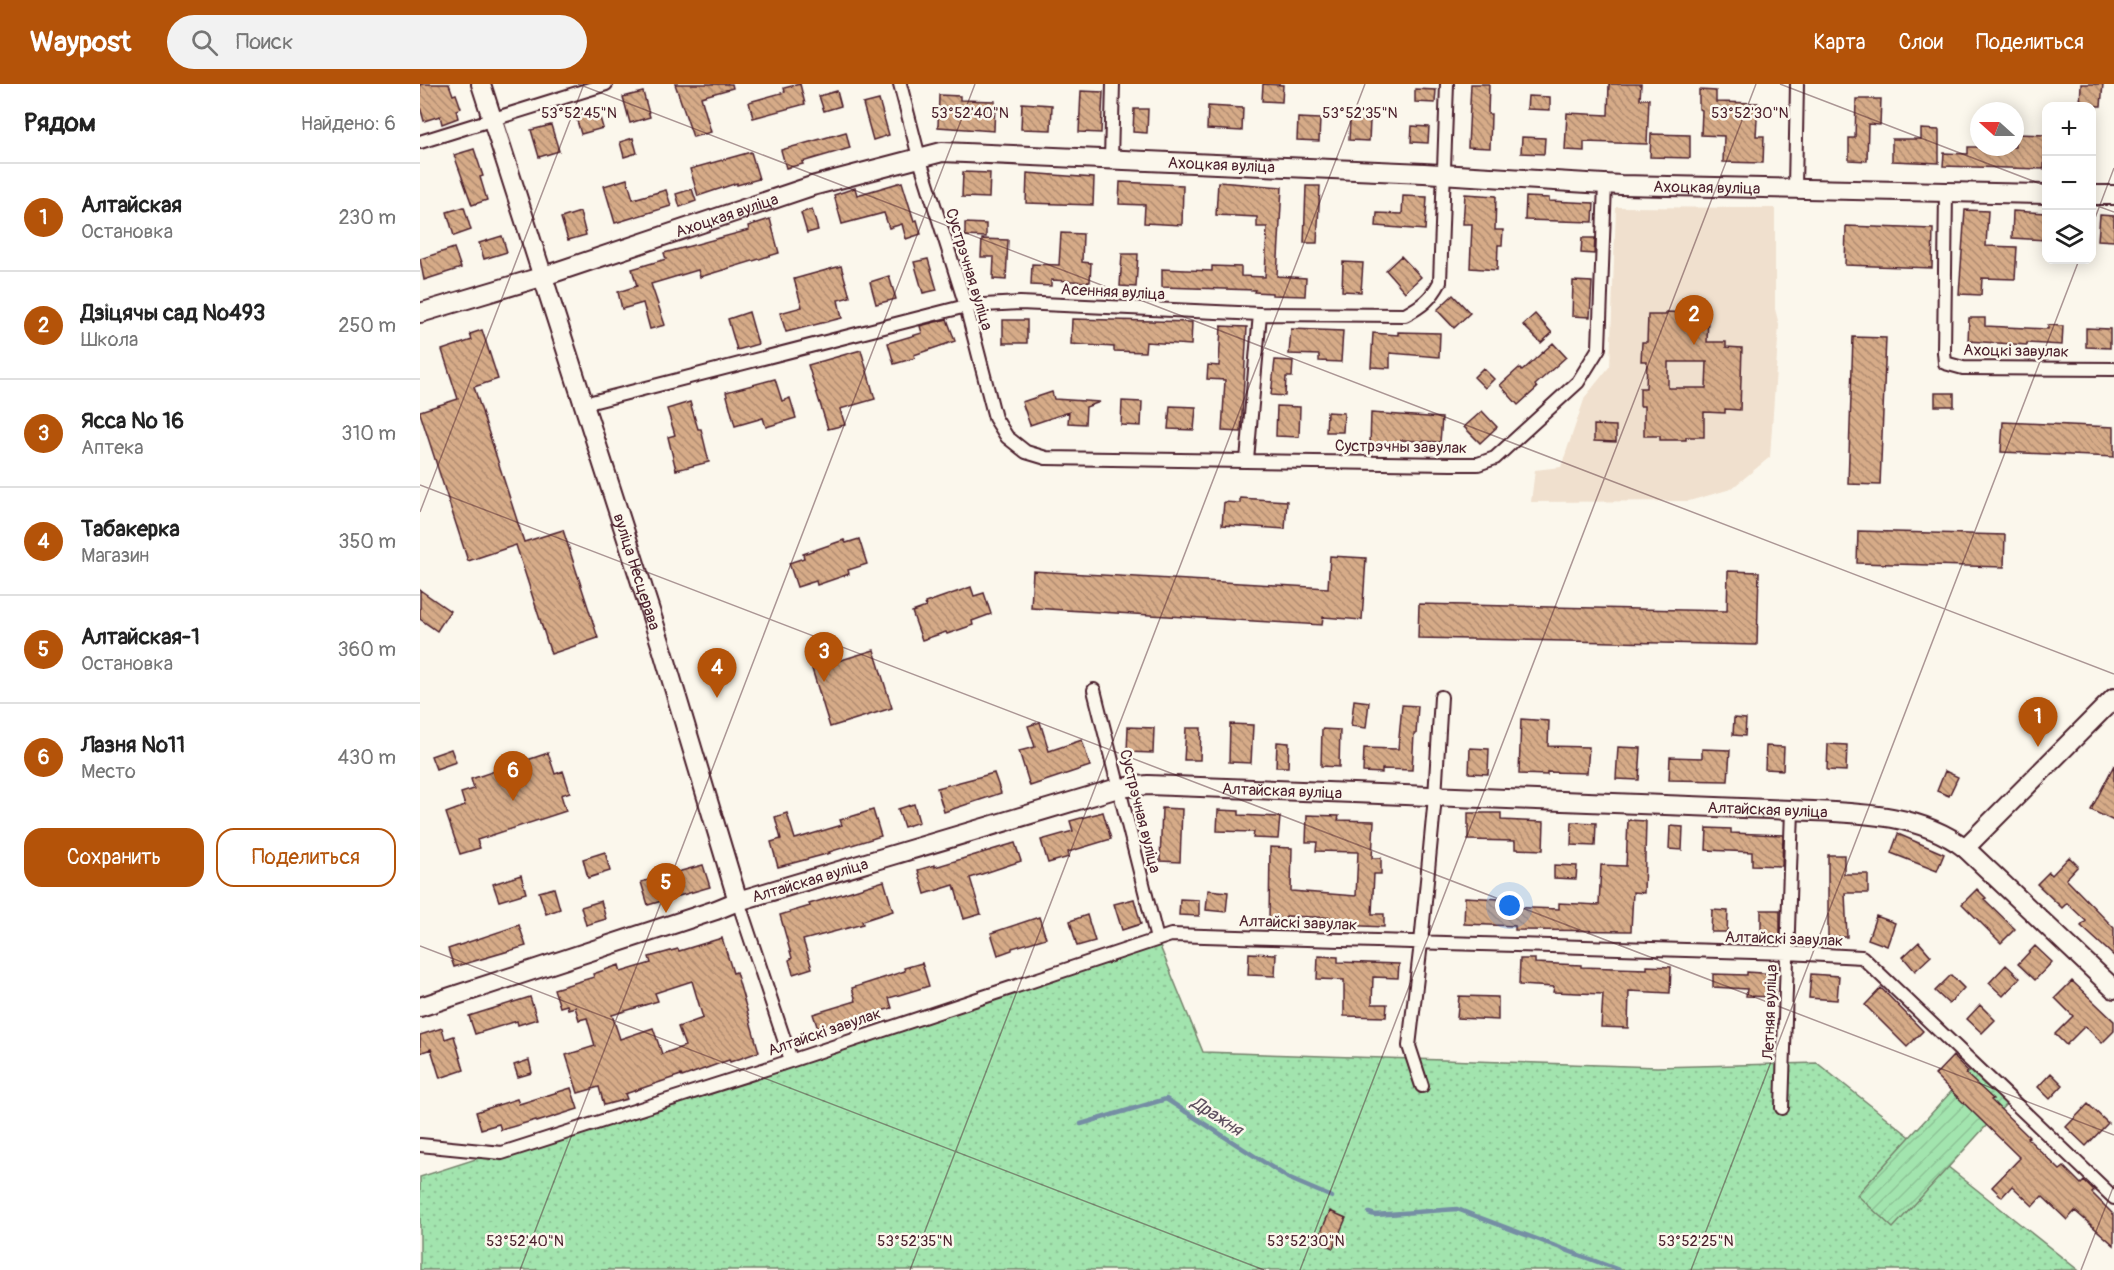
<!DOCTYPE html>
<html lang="ru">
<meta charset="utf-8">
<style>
:root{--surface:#fff;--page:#f2f2f2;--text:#222;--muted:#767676;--line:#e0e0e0;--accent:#b45309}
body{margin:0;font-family:Pangolin,sans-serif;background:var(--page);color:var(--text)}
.controls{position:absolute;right:18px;top:18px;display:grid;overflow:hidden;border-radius:12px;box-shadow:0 3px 15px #0003}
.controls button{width:54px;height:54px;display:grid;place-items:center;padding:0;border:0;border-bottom:2px solid var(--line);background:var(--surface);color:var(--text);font:30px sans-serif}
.compass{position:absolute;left:1550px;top:18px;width:54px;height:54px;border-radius:50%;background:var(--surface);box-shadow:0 3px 15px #0003;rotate:291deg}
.you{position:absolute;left:1090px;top:822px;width:21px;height:21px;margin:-15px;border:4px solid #fff;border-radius:50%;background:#1a73e8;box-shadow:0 0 0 9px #1a73e833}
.badge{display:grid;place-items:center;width:39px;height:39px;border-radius:50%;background:var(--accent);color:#fff;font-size:20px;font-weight:700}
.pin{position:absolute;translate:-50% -50px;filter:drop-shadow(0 2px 3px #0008)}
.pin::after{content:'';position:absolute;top:32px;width:21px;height:18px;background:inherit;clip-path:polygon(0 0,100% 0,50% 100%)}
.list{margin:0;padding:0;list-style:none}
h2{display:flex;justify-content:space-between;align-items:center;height:78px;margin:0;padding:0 24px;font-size:26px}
h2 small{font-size:20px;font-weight:400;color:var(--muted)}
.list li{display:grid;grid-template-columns:39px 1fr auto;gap:18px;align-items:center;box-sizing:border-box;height:108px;padding:0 24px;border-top:2px solid var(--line)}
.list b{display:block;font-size:22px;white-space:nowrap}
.list p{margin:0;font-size:20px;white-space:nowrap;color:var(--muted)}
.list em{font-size:20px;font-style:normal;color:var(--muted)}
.actions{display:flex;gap:12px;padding:18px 24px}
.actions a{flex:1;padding:14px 0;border:2px solid var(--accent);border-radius:18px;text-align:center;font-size:21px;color:var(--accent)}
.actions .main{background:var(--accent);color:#fff}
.icon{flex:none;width:33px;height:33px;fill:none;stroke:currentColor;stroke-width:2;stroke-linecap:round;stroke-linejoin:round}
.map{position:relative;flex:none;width:1694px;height:1186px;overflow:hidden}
header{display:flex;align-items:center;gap:36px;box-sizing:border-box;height:84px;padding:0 30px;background:var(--accent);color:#fff}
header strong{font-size:28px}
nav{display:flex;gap:33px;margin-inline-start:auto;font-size:21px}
.search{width:420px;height:54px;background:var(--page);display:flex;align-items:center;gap:15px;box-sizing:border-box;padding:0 21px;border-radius:33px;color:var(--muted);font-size:22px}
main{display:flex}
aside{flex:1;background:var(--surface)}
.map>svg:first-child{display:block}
</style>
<header>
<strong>Waypost</strong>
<div class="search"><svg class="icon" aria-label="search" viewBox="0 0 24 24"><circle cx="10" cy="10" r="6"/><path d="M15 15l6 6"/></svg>Поиск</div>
<nav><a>Карта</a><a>Слои</a><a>Поделиться</a></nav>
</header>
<main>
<aside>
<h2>Рядом<small>Найдено: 6</small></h2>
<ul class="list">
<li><span class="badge">1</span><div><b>Алтайская</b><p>Остановка</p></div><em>230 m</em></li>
<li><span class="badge">2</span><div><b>Дзіцячы сад №493</b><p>Школа</p></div><em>250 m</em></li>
<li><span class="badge">3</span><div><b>Ясса № 16</b><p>Аптека</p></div><em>310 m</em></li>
<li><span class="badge">4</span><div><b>Табакерка</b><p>Магазин</p></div><em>350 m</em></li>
<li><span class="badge">5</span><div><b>Алтайская-1</b><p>Остановка</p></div><em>360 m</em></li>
<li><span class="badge">6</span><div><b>Лазня №11</b><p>Место</p></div><em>430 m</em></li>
</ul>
<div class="actions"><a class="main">Сохранить</a><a>Поделиться</a></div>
</aside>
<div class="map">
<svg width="1694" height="1186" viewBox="0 0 1694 1186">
<defs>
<pattern id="grass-dots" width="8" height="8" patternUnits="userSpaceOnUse" patternTransform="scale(1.5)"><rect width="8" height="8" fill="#a2e4ae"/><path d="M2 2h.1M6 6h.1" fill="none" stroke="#8dc396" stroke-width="1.8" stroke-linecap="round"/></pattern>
<pattern id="garden-furrows" width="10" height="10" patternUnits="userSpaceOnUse" patternTransform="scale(1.5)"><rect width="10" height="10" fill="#a2e4ae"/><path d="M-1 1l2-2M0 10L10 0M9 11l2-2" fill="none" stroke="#8dc396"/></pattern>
<pattern id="building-back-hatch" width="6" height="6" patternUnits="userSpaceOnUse" patternTransform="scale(1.5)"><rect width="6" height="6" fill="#d6ab88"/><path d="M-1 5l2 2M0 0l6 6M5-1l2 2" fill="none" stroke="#b08b6f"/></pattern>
</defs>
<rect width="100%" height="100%" fill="#fbf7ec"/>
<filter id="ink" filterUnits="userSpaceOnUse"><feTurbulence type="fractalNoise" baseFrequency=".0167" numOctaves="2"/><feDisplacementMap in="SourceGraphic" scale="12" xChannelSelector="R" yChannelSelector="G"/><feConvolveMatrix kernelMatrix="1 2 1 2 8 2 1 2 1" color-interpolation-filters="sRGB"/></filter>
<g filter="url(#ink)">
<!-- built -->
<path fill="#f0e0ce" d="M1196,123L1355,124V225L1359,241L1350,373L1311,405L1269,417L1111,418L1115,386L1141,383L1165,313L1190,282Z"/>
<!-- grass -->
<path fill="url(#grass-dots)" stroke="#76826c" stroke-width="1.5" d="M737,855L783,968L1237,983L1397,979L1658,1186H0V1093Z"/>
<!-- garden -->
<path fill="url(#garden-furrows)" stroke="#76826c" stroke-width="1.5" d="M1550,987L1586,1020L1473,1144L1437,1111Z"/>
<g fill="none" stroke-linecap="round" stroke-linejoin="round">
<!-- stream -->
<path stroke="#758ea4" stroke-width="4.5" d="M661,1040L746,1015L870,1095L912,1113
M949,1129L955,1131L1037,1125L1199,1186"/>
</g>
<!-- building -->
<path fill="url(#building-back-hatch)" stroke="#4a1f2b" stroke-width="1.5" fill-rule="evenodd" d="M0,0H29L33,11L36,10L41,24L36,26L38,34L22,40L20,32L4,37L0,23Z
M255,0H312L313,4L281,13L291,48L273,53Z
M380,0L385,20L333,34L329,18L365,8L364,4Z
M843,0L863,1L862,18L842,17Z
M1051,0H1069L1068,30H1071L1070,64L1048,63Z
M1189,0H1221L1220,15H1229L1227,60L1164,58V67L1145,66L1147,29L1188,31Z
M1661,0H1683L1681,22H1660Z
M995,5L1016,6L1015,19L995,18Z
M1279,6L1296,7V18L1338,19L1336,52H1344L1343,79L1303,78L1304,52L1281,51L1282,26L1279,25Z
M417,7L421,22L404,27L399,12Z
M661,7L683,8L681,49L659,48Z
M223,8L230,33L210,39L203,13Z
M519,11L540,12V16L575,17L574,47L518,43Z
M1108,12L1130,13V26L1107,25Z
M1436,15H1461L1460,41L1448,40L1447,77L1429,76V54H1435Z
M459,16L469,51L453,56L443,20Z
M602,19L632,21L631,46L601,45Z
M788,22L823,24L822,47L787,45Z
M177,23L183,44L161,50L155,30Z
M714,25H728L727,49L713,48Z
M878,34L900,35L899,57L877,56Z
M930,36L950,37L949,57L929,56Z
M131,41L139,67L119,73L111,46Z
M992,42L1009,43L1008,59L991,58Z
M1501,45L1519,46V79L1472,77V55H1501Z
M426,48L430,64L382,78L383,80L366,84L361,66Z
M1231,50L1270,51V74L1230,73Z
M1595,50L1625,51L1624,85L1523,82L1524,69L1548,70V63H1595Z
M1102,53L1125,54L1124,70L1101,69Z
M213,54L217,69L204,73L200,58Z
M54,65L63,92L60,93L67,116L52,121L34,71Z
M331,68L339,95L317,101V99L278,112L270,85Z
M543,88L570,89L569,114L542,113Z
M607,89L674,94L673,121L606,119Z
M207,95L213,115L246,106L251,122L195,139L184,102Z
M482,98L494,137L497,136L501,150L486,155L482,140L469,144L464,129L422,140L414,111L435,104L437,111Z
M700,98L763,101L762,141L724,139L725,121L699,120Z
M798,98L862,103L857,192L886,194L885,212L852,211V209L834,208L835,206L742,203V185L792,187V182L821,183V192L845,193L847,143H837V133L796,131Z
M886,102H900L897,159H884Z
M272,105L276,117L260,123L256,110Z
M1045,110L1076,112L1075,146H1083L1082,161H1078L1077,186L1050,184L1052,140H1043Z
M983,112L1007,113L1005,146L956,142L957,129L982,130Z
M1106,113L1129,114V117L1174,119L1173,138L1105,136Z
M44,123L51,146L34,152L27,128Z
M392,125L398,146L387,149L381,129Z
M1545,126L1568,127L1566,162L1597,163L1595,195L1562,194L1561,211L1539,210Z
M1593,127L1626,129V156L1592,154Z
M160,128L166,151L148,156L141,134Z
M1680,131L1694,132V157L1678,156Z
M350,135L359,169L280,193L278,186L231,200L245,241L230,245L223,219L202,225L198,208L217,202L212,185L246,175L244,169L329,146L328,142Z
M545,139L566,140V153L545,152Z
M1426,142L1513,145L1512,184L1425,181Z
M641,149L663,150L662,178L671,179L670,198L631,196V202L611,201L612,180L639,181Z
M82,152L87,168L64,175L59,159Z
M1162,154H1175L1174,170L1161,169Z
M562,155L588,156L586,196L573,195L574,173H561Z
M34,164L41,184L4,196L0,175Z
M702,170H718L716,203L700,202Z
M981,172L1001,193L985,208L966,186Z
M508,175L517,206L503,209L494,178Z
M923,178L943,179L941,208L922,207Z
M421,182L430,213L418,216L422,234L366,248L360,229L382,223L374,195Z
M469,192L476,215L456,220L450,198Z
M1153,197L1172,198L1170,233L1152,232Z
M1033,211L1050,229L1034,244L1017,226Z
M329,228L338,260L317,266L308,235Z
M1246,228L1271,229V232H1288L1287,258H1306V263L1322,264L1320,326L1305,325V329L1284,328V353H1266V356H1240V352H1224V322H1220V304H1226L1227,277H1221L1222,258H1227L1228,231H1246ZM1248,278H1287L1286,304H1248Z
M1115,230L1132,249L1121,259L1103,241Z
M1549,234H1565V242L1628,245V241L1643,242L1642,261L1607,259V261L1548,257Z
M527,235L535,257L494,271L495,274L474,280L468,259L502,249L500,242Z
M652,235L772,238L771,261L726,258L725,268L694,267V263L651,260Z
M583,236H607V259H583Z
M801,242L827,243L821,348L802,347L805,296L787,295L788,281L799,282Z
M1666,244L1690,245V264L1666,263Z
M871,245L923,247L921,278L899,277V271L869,270Z
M62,246L78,295L54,303L104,458L143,446L178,554L131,570L96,461L48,477L0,329V327L38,315L22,266L52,256L50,250Z
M978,248L1020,249L1019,273L970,269V284L951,283L953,249L978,251Z
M1433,253L1466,254L1460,401L1428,400Z
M1133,259L1146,273L1115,301L1117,304L1098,321L1080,301L1099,284L1102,287Z
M441,266L455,315L420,325L425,341L408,345L388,281Z
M855,276L873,277L872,293H866L865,312L851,311Z
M1063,284L1074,295L1065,304L1054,293Z
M355,295L362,317L370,314L376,334L346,343L343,334L315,342L306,308Z
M632,308L634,315L680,318L666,323L665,340L648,339L649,328L610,341L602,318Z
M1515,309H1534V322H1515Z
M702,317L722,318L721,342L701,341Z
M270,318L278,345H281L289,378L256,386L248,353L255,351L247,325Z
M750,322L776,323L774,346L748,345Z
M857,322L880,323L879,353L856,352Z
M1062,327L1077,343L1060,359L1044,343Z
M907,328L924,329L923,348H906Z
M951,329L1022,334L1020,358L981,356L980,363L950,361Z
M1583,338L1694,343V373L1581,368Z
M1174,341L1196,342V358L1174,357Z
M820,414L867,417L865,445L802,441L804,418L820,419Z
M1438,447L1585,451L1584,483L1437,479Z
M439,455L447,480L428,486L429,490L397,501L396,497L377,503L369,479L384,474L383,470L424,456L426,459Z
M910,472L946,474L942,536L903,533L902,541L611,524L613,487L908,504Z
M1308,487L1339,488L1337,561L998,554L999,520L1307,527Z
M551,503L554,512L564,509L571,530L552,537L553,541L527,550L526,548L502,556L492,528L506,523L505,519Z
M0,506L30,527L17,547L0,535Z
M454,566L472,624L410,643L392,585Z
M934,616L949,618L946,644L931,642Z
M982,621L998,622L996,650H994L992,686L962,685V689L943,688L944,664L978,665Z
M1314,634L1326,635L1325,652L1313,651Z
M1101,635L1129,637L1128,662L1169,663L1167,689L1127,688V691L1099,690Z
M620,638L629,667L662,656L670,682L610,702L599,667L615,663L608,642Z
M810,640L833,641L831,679L809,678Z
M708,643L734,644L733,669L707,668Z
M766,644H781L780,676H764Z
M902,645L920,646L919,683L901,682Z
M857,658L869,659L868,683H856Z
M1408,660L1427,661L1426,687L1407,686Z
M1346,662L1364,663L1363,686L1345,685Z
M1198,663L1221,664L1219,696L1196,695Z
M1050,664L1069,665L1068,690L1049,689Z
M31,665L36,678L16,685L11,672Z
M1282,665L1310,666L1308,697L1249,696L1250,673L1282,674Z
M128,669L135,690L143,687L150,708L141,711L146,727L57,756L60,764L40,770L26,729L45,722L41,709L54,705L51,695Z
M1694,681V737L1671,726Z
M1525,687L1538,693L1529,712L1517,707Z
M574,689L581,709L524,728L517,704Z
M494,720L499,738L484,743L478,725Z
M742,724L762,725L760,778L740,777Z
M453,726L461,752L409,768L410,769L358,783L351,758L361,755L355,733L367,729L375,755L422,741L420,736Z
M798,726L819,727V731L860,733L858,755L833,754L834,748L797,747Z
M683,728L691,755L648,768L649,773L628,779L621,756L653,747L650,737Z
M1048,729H1081V736L1124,738L1123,766L1095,765V757L1048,756Z
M887,731L919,732L918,736L954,737L952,774H961V790H954L952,830H964V843L921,841V834L866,832L865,836H849L850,763L872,764L871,807L936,812L938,768L896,767L897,758H886Z
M1208,736L1226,737L1224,809L1213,808L1211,847L1095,846V842L1044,840L1045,813L1080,815V823L1139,825V819L1179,821L1181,781L1206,782Z
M1152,738L1176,739L1175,762L1151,761Z
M1250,742L1263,743L1262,766L1249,765Z
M1287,744L1311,745V749L1363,751L1362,782L1332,781V768L1286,766Z
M1478,750L1524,770L1517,787L1471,769Z
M595,759L601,777L550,794L561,830L544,835L534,801L505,810L498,786L515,781V783Z
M185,768L190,787L168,794L163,775Z
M1408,771H1424V790H1448V809H1425L1427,853H1408Z
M1649,773L1658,782L1646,795L1694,844V872L1661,842L1666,837L1647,819L1642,824L1617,800L1629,788L1632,791Z
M283,781L290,803L228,821L221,798Z
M1134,781L1157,782L1156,795L1134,794Z
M101,791L106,809L79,817L73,800Z
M464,797L473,827L442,837L443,840L383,856L392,884L373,890L369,876L372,874L360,831L390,822L389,820Z
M134,804L140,825L126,830L119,808Z
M1557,805L1566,814L1564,815L1595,845L1581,859L1542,820Z
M788,806L808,808L806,828L786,826Z
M714,815L721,840L702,846L694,820Z
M760,815L779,816V832L759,831Z
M181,817L186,835L166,841L161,823Z
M1292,826L1308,827L1307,848H1291Z
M1341,826H1360V852H1341Z
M667,831L675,857L657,862L650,837Z
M1456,832L1475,839L1467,862L1448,855Z
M619,833L626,854L592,864V866L578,871L571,849Z
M99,841L106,862L34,883L28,865Z
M302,854L313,889L316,888L339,968L310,978L309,976L262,993L261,991L205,1010L207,1015L184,1021L179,1003L158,1009L146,971L175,962L167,934L159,936L155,923L148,925L147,921L140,923L134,905L174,893L173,890L199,881L201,888L231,879L229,873L258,865L259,867ZM272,897L283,934L258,943L265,962L242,970L233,944L200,955L192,931L238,917L235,909Z
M1499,858L1511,872L1495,887L1483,873Z
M1615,862L1632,878L1615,896L1598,880Z
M829,869L856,870L855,892L828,891Z
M898,872L918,873V878L979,880L978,894L953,893L952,920H967L966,933L924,932V896L897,895Z
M1100,875H1115V879L1161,881V883L1227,885V882L1251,883L1250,909L1209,907L1208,944L1181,943L1183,910L1133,908L1134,903L1099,901Z
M502,879L509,902L469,914L472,924L398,945L393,930L436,917L432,904L485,887L484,884Z
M1586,881L1600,894L1583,912L1569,899Z
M1327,888L1356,890L1355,913L1326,912L1327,905L1293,903V890L1327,891Z
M1391,890L1419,892L1417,916L1389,914Z
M1531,891L1544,904L1529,920L1515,907Z
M1652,897L1694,937V947L1682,959L1665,942L1646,961L1635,950L1653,932L1635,914Z
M1461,904L1503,947L1487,963L1445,921Z
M1039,912L1078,913V936L1037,934Z
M110,913L117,935L98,941L97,937L55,950L49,932Z
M1560,921L1575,936L1562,949L1547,935Z
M22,944L25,955L34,952L44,986L20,994L11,965L0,969V951Z
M1533,972L1548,987L1546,990L1573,1015L1571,1016L1609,1053L1607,1054L1640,1086L1644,1083L1661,1100L1664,1097L1674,1107L1672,1109L1694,1131V1161L1655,1127L1647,1136L1622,1112L1613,1122L1592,1102L1582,1113L1572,1103L1600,1074L1515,991Z
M109,976L112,989L98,993L94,981Z
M1631,989L1643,1001L1630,1015L1618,1003Z
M151,1004L158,1025L117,1038L116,1036L81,1046L79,1040L61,1045L56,1028L97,1015L99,1020Z
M1668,1020L1688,1039L1666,1062L1646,1043Z
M910,1127L926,1134L913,1164L897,1157Z"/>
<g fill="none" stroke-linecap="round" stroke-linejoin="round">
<!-- street casing -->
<g stroke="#4a1f2b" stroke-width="16">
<path id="street" d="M480,0L499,73L546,222L575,334L587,353L606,368L626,374L1032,380H1058L1075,374L1158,298L1179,264L1185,100
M0,58L186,0
M691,75L693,0
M1375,103L1377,0
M1526,107L1524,268L1525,279L1543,284L1694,285
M164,320L546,222L600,219L840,230L985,231C1002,222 1011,215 1020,198L1027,0
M827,376L840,230
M674,606L737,855
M318,817L371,976
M1002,1002L989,962L1001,859L1015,713L1021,613
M1362,1024L1372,726
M0,1061L82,1069L355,982L751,851L1367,869L1442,873L1694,1114"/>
</g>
<!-- secondary casing -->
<g stroke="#4a1f2b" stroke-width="22">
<g id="secondary">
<path id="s1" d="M61,0L242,564L318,817"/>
<path d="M1672,111H1694"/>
<path id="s2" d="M0,229L121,193L392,102L522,68L1004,89L1201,101L1626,110"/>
<path d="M1545,764L1694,614"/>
<path id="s3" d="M0,923L296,826L318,817L698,704L728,701L1372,726C1431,729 1496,727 1545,764L1694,905"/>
</g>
</g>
<!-- street -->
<use href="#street" stroke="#fbf7ec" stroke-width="12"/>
<!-- secondary -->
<use href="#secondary" stroke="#fbf7ec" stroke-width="18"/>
</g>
</g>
<!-- ticks -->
<path fill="none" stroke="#4a1f2b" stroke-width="1.5" stroke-opacity="0.45" d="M158,0L1694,590M1360,0L1626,102M1672,120L1694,128M1672,142L1694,84M0,401L1694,1051M0,428L164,0M0,862L844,1186M100,1186L555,0M490,1186L945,0M880,1186L1336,0M1271,1186L1659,176M1661,1186L1694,1101"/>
<g text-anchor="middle" stroke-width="5" stroke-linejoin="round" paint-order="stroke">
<!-- street labels -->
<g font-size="16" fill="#4a1f2b" stroke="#fbf7ec">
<text dy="6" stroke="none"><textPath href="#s2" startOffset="826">Ахоцкая вуліца</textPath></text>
<text dy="6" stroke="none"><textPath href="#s2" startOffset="1312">Ахоцкая вуліца</textPath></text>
<text dy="6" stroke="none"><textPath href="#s2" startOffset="322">Ахоцкая вуліца</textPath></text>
<text transform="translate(550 185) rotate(73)" y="6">Сустрэчная вуліца</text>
<text transform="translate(693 207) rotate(3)" y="6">Асенняя вуліца</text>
<text transform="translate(1596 266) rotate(1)" y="6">Ахоцкі завулак</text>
<text transform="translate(981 362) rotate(1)" y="6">Сустрэчны завулак</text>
<text dy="6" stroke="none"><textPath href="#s1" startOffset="512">вуліца Несцерава</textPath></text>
<text dy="6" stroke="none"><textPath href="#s3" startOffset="896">Алтайская вуліца</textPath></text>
<text dy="6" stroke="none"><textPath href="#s3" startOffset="1382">Алтайская вуліца</textPath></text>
<text transform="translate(721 727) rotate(76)" y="6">Сустрэчная вуліца</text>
<text dy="6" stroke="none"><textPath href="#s3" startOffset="410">Алтайская вуліца</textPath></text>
<text transform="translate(878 838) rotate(2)" y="6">Алтайскі завулак</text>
<text transform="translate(1364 854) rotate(2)" y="6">Алтайскі завулак</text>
<text transform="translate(1349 928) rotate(-88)" y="6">Летняя вуліца</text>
<text transform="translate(404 947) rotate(-19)" y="6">Алтайскі завулак</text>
</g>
<!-- water labels -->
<g font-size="18" font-style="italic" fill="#5c4d5d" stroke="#fbf7ec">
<text transform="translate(797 1032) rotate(33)" y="6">Дражня</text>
</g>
</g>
<g font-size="15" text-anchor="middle" fill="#4a1f2b" stroke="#fbf7ec" stroke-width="5" stroke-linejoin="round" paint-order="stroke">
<text x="550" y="34">53°52'40"N</text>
<text x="1330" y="34">53°52'30"N</text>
<text x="159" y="34">53°52'45"N</text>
<text x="940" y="34">53°52'35"N</text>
<text x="105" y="1162">53°52'40"N</text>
<text x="495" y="1162">53°52'35"N</text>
<text x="886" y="1162">53°52'30"N</text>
<text x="1276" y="1162">53°52'25"N</text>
</g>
</svg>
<div class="controls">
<button>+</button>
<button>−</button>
<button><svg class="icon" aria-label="layers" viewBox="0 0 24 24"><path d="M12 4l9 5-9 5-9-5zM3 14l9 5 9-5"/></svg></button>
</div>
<svg class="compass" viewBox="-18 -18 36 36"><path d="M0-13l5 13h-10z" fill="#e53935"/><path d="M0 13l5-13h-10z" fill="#767676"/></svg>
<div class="you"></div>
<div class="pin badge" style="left:1618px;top:663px">1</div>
<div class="pin badge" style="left:1274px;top:261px">2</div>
<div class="pin badge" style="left:404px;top:598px">3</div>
<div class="pin badge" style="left:297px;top:614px">4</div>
<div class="pin badge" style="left:246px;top:829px">5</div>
<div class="pin badge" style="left:93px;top:717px">6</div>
</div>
</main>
